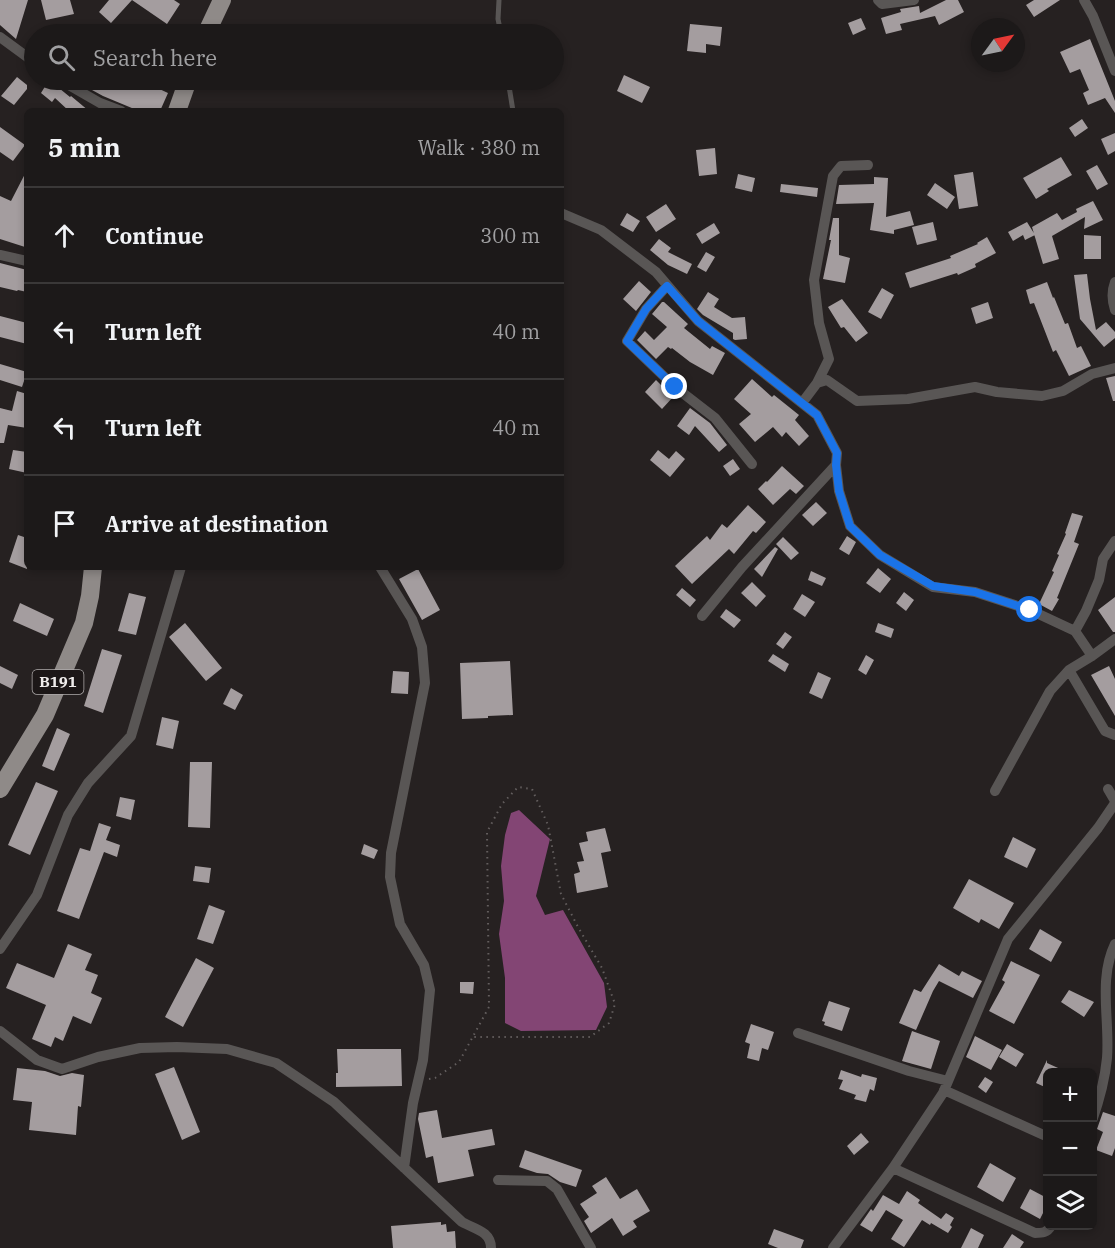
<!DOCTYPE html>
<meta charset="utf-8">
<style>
:root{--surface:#1c1919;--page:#252222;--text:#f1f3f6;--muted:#a0a0a2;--line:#3a3838}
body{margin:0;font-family:"IBM Plex Serif",serif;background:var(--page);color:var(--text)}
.controls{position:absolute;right:18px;bottom:18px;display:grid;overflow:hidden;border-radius:9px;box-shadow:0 3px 9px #0003}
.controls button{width:54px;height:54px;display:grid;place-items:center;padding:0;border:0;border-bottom:2px solid var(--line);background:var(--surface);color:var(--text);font:30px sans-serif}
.compass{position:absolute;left:971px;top:18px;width:54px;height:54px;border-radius:50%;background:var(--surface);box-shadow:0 3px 9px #0003;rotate:57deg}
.stop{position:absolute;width:18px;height:18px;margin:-14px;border:4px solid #1a73e8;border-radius:50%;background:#fff}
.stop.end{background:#1a73e8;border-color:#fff;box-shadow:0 2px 6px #0008}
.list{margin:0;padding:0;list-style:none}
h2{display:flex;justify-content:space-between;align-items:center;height:78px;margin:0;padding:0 24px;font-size:26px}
h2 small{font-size:20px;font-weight:400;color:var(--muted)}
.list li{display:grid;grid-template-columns:39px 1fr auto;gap:18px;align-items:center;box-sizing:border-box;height:96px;padding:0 24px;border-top:2px solid var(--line)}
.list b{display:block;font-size:22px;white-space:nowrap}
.list em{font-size:20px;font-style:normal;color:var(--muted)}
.icon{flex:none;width:33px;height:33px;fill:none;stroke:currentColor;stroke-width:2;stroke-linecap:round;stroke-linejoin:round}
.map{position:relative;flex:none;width:1115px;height:1248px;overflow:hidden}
.search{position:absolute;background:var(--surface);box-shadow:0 3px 9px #0003;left:24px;top:24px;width:540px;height:66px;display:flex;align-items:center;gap:15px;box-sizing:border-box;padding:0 21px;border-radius:33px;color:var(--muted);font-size:22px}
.panel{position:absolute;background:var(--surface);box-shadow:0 3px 9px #0003;left:24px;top:108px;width:540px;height:462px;border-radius:9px}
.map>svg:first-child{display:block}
</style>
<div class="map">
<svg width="1115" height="1248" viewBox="0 0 1115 1248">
<rect width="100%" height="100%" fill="#262121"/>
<!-- water -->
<path fill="#834574" d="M519,810L550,839L536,896L545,915L563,910L604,983L607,1007L596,1030L521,1031L505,1023V978L499,934L504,901L501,866L505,835L511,813Z"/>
<!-- building -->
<path fill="#a49d9f" d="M0,0H28L16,39L0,25Z
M41,0H70L74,14L46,20Z
M109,0H132L111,23L99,12Z
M132,0H174L180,4L167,24Z
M946,0H958L964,12L939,25L935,16L900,24L902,30L886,34L881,18L901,12L900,9L919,6L920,13Z
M1034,0H1060L1034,17L1026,5Z
M861,18L866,29L853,35L848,23Z
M690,24L722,27L720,46L706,44V53L687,51Z
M1090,39L1115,101V113L1105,98L1088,105L1083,93L1089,90L1080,69L1070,73L1060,52Z
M624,75L650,87L642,103L617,91Z
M17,77L27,85V89L14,105L1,96Z
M49,80L70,97L71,96L89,111H69L55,98L52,102L41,93Z
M98,80H156L153,86L168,93L160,111H139L103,96L92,90Z
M1082,119L1088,128L1075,137L1069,128Z
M0,127L25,145L13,161L0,152Z
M1115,133V151L1108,155L1101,139Z
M715,148L717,174L699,176L696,150Z
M1061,157L1072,175L1047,189L1049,191L1036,199L1023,178Z
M1097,165L1108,184L1097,190L1086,171Z
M27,170V242L25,247L0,239V196L11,201Z
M973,172L978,206L959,209L954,175Z
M738,174L755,178L752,192L735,188Z
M874,177L888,178L886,217L910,211L914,225L894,230V234L870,230L874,203L836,204L839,185L874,184Z
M935,183L955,197L947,209L927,195Z
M781,184L818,188L817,197L780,192Z
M1093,201L1103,220L1084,229L1085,217L1052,236L1059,259L1043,264L1032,227L1057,213L1062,220L1077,212L1076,209Z
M666,204L676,219L656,232L646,217Z
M627,213L640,221L633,232L620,225Z
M833,218H839V255L850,258L845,283L823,279L831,240H829Z
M933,222L937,240L917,245L912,227Z
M1027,222L1035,235L1025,240L1023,235L1013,241L1008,232Z
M714,223L720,233L702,244L696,234Z
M1084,235L1101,236V259H1084Z
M987,237L996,253L975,264L976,267L958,275L957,273L910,288L905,273L951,258L950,256L978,244L977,243Z
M659,239L671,248L668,252L692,264L687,274L668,265L650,250Z
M706,252L715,257L706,272L697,267Z
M0,263L27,270V292L18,290L17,291L0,287Z
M1087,274L1090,299L1096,330L1106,322L1115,332V338L1104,347L1080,319L1074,275Z
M639,281L651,292L636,311L623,299Z
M1047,282L1053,298L1054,297L1065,324L1068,323L1077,348L1081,346L1091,366L1069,376L1056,350L1053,352L1034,303L1030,304L1026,290Z
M882,288L894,295L881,319L868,312Z
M708,292L719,299L714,307L732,318L745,317L747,339L735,340L733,339V333L703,315L697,309Z
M842,299L868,333L856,342L844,327L841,328L828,307Z
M662,302H664L688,324L684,328L710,349L712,346L725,353L713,375L690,362L672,348L671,349L668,347L656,359L637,340L645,331L654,340L667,327L652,314Z
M988,302L993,318L976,324L971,308Z
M0,316L27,323V344L0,337Z
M0,364L27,372L22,387L0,380Z
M1115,376V401H1113L1106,378Z
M752,379L772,397L774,395L799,415L795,420L809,436L799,446L786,432L782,437L773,427L755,442L739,424L751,414L734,399Z
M656,380L673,397L662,409L645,392Z
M17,391L27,394V428L8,425L4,443H0V408L12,411Z
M690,408L710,423L727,445L719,452L695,426L689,435L677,426Z
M13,450L27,452V473L9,469Z
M658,450L669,459L676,451L685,459L670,477L650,460Z
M733,459L740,469L730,476L723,466Z
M782,466L804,486L796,494L790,489L773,505L758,489L766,481L767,482Z
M816,502L827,513L813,526L802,515Z
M748,505L766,522L756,533L753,531L734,554L729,549L692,584L675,566L707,536L710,540L722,524L727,528Z
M1072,513L1083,516L1074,542L1079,544L1057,598L1059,599L1052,611L1039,604L1054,572L1052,571L1059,555L1057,554L1066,534L1065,533Z
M18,535L27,538V569L9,562Z
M847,536L856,542L849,555L839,549Z
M783,537L799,553L791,560L776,544Z
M775,547L778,549L762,577L754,569Z
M878,568L891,579L880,593L866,583Z
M418,569L440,610L422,620L399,579Z
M811,571L826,578L822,586L808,580Z
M752,582L766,596L756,607L741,593Z
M682,588L696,600L690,607L676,595Z
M904,592L914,600L906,611L896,603Z
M129,593L146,597L136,635L118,631Z
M802,594L815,602L805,617L793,609Z
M1115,597V632H1113L1098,610Z
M20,603L54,619L47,636L13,621Z
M726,609L741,620L734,628L720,617Z
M185,623L222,668L206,681L169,637Z
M878,623L894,629L891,638L875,632Z
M785,632L792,637L783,649L776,644Z
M102,649L122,655L103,713L84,706Z
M773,654L789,664L785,672L768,661Z
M866,655L874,660L866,675L858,670Z
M510,661L513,715L488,716V718L462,719L460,663Z
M0,666L18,675L12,689L0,683Z
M1109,666L1115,679V716L1091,675Z
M393,671L409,672L408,694L391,693Z
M818,672L831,678L822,699L809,693Z
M231,688L243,695L235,710L223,704Z
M162,717L179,721L173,749L156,745Z
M57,728L70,734L54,771L42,766Z
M190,762H212L210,828L188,827Z
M36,782L58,791L30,855L8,845Z
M120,797L135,800L131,820L116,816Z
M99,823L111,827L106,840L120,845L117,857L104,852L79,919L57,911L80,848L90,851Z
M605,828L611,851L601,853L608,887L577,893L574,874L580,872L577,862L584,861L579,843L588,841L586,832Z
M1013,837L1036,849L1027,868L1004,857Z
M364,844L378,850L374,859L361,854Z
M195,866L211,868L209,883L193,881Z
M969,879L1014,903L999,929L981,919L979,923L953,908Z
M209,905L225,911L213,944L197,939Z
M1040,929L1062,942L1051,962L1029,949Z
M68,944L92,954L85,970L98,975L91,993L102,998L91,1024L73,1016L63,1041L55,1037L51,1047L32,1039L46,1005L6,988L17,963L54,978Z
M196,958L214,968L183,1027L165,1017Z
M1011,961L1040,975L1014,1024L989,1011L1005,982L1002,980Z
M939,964L959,976L962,971L982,981L973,998L939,981L933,991L916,1030L899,1023L914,989L921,992Z
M460,982H474L473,994L460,993Z
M1069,990L1094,1002L1084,1017L1061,1002Z
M829,1001L850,1008L842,1031L824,1025L825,1022L822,1021Z
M751,1024L774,1032L768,1050L762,1048L759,1061L747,1058L750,1044L745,1042Z
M912,1031L940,1041L931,1069L902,1061Z
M975,1036L1002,1050L991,1070L966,1057Z
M1007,1044L1024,1054L1016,1067L999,1057Z
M337,1049H401L402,1086L336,1087V1073H338Z
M1047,1060V1063L1067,1072H1047V1088L1036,1083Z
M174,1067L200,1132L182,1140L155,1074Z
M17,1068L45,1071L60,1076L72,1073L84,1075L81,1107L78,1106L76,1135L29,1130L32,1102L13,1100Z
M841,1070L861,1077L862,1074L877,1078L874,1091L870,1089L866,1102L854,1099L856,1095L839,1089L843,1080L838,1079Z
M985,1077L993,1082L986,1093L978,1087Z
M437,1110L442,1138L492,1129L495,1145L468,1150L474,1176L438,1183L433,1156L426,1158L418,1119L419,1113Z
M1103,1112L1115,1116V1148L1112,1156L1096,1150L1103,1132L1097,1129Z
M861,1133L869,1142L854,1155L847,1146Z
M525,1150L582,1170L576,1187L560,1182L548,1174L537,1173L519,1167Z
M990,1163L1016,1178L1003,1202L977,1187Z
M606,1177L620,1199L637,1189L650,1211L633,1221L637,1227L623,1236L612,1218L591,1233L584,1221L589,1217L580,1204L597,1193L592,1186Z
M1030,1189L1047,1198V1205L1040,1219L1020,1208Z
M907,1191L920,1200L918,1203L941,1219L946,1213L954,1218L950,1225L952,1227L948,1233L931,1223L930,1225L922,1220L904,1247L891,1239L903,1220L886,1210L872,1232L860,1225L871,1209L873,1211L883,1195L899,1204Z
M441,1222V1225L446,1224L447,1232L455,1231L456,1248H393L391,1226Z
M971,1228L984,1235L978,1248H961Z
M774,1229L804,1240L801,1248H778L768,1244Z
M1012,1234L1024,1242L1020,1248H1003Z"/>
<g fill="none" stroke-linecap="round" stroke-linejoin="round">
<!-- path -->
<path stroke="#635e5e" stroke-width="2" stroke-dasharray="1.5 4.5" stroke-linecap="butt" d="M429,1079L435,1078L459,1062L489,1007L487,832L502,804L518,787L532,789L548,825L561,894L578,927L602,968L615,1004L609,1023L590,1037H473"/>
<!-- service -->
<path stroke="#595655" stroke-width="5" d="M499,0L498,19L501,34
M508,80L513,111"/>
<!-- minor -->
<path stroke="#595655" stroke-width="10" d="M878,0L882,4L914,0
M1084,0L1093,16L1115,71
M0,37L34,62
M60,80L100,103L121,111
M561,213L601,230L656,272L698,321L817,415L837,453L836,465L839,491L850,526L880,555L933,587L975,592L1030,610L1075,631L1092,656
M0,255L27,261
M1115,282C1112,290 1112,301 1115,310
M667,286L646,309L627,341L675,387L715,418L752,464
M817,383L829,359L819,323L814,280L833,176L841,166L868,165
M802,403L817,383L827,380L857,401L908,399L975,387L997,392L1042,396L1063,391L1092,374L1115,368
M380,567L412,619L422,647L425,683L391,853L390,877L400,924L424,965L430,990L423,1060L413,1103L404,1168
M702,616L742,567L836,465
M1075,631L1086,611L1099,580L1103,559L1115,541
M1115,639L1092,656L1069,670L1105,731L1115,735
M1108,789L1115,801
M995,791L1050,691L1069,670
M0,949L37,895L68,815L88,783L131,736L181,567
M0,1031L37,1060L62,1069L98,1057L140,1048L177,1047L227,1049L276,1063L334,1102L462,1222C474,1229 491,1231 491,1248
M798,1033L909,1071L948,1081
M944,1090L1048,1137
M1092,1121C1099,1101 1105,1079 1107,1058C1110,1020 1098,979 1115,944
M893,1168L1035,1233C1042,1233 1047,1233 1051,1226
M498,1180L547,1181L557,1189L591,1248
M833,1248L893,1168L943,1093L1008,939L1098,828L1115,803"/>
<!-- primary -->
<path stroke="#8f8a88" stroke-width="18" d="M206,34L222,0
M177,111L188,80
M0,789L45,715L84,623L90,596L93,567"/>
</g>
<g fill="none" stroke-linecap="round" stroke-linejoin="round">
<!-- route -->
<path stroke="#1a73e8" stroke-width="8" d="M675,387L627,341L646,309L667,286L698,321L817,415L837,453L836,465L839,491L850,526L880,555L933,586L975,592L1030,610"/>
</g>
<g text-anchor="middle" stroke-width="6" stroke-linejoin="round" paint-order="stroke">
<!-- shield labels -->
<rect fill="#1c1717" stroke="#afabab" stroke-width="1.5" x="32.5" y="670" width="51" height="24" rx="4.5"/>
<g font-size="15" font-weight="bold" fill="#eeebea">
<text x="58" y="687">B191</text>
</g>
</g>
</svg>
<div class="controls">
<button>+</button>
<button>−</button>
<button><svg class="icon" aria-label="layers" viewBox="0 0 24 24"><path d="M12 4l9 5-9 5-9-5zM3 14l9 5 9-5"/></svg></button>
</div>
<svg class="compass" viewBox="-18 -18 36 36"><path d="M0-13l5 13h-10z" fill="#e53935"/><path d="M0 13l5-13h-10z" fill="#a0a0a2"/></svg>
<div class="stop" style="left:1030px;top:610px"></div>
<div class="stop end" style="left:675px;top:387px"></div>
<div class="search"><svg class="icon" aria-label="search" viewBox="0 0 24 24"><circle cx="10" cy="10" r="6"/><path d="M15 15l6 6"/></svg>Search here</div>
<section class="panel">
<h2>5 min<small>Walk · 380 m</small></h2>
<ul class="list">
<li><svg class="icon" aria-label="ahead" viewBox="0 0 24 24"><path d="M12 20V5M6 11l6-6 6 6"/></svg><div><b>Continue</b></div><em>300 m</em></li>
<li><svg class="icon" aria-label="left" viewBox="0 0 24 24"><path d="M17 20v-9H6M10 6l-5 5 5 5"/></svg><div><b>Turn left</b></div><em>40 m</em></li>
<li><svg class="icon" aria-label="left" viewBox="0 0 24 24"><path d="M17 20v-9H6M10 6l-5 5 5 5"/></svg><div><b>Turn left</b></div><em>40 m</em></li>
<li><svg class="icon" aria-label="arrive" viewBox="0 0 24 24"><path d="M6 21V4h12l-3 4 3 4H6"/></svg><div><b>Arrive at destination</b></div></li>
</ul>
</section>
</div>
